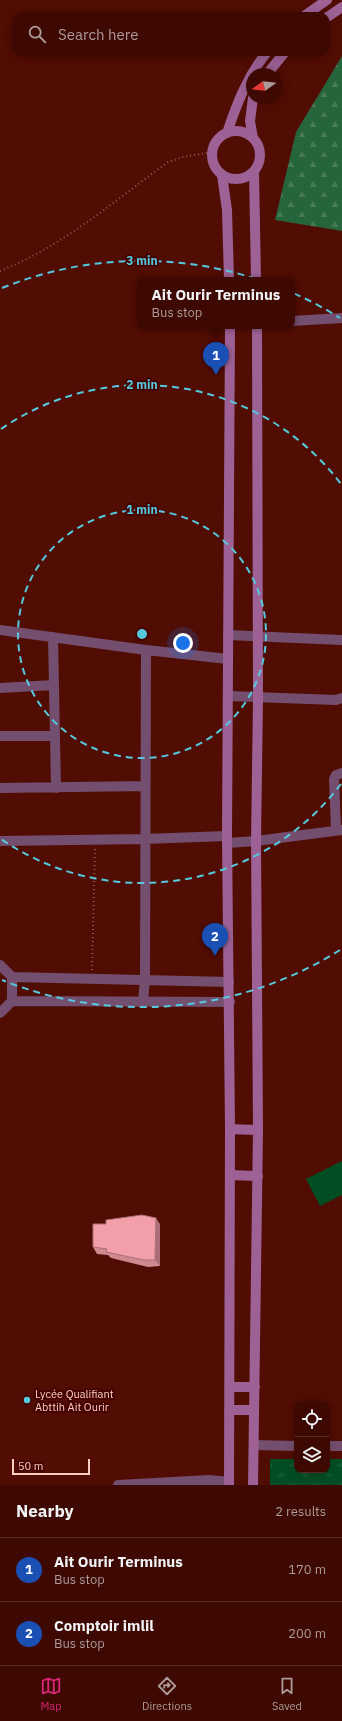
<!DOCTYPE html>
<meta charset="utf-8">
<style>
:root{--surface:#3d0902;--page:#44120c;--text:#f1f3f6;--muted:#ad9a99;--line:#562a24;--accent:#db2777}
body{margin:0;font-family:"IBM Plex Sans",sans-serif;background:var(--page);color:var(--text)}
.controls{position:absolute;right:12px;bottom:12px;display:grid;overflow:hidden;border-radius:8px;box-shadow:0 2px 10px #0003}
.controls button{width:36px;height:36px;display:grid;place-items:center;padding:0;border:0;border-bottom:1px solid var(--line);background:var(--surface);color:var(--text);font:20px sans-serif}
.compass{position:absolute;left:246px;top:68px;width:36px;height:36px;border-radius:50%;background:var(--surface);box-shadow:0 2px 10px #0003;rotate:255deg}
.scale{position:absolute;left:12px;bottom:10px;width:78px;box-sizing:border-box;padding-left:4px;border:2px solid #f9cec4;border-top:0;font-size:11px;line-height:14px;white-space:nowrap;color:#f9cec4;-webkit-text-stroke:3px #450000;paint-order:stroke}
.you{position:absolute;left:183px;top:643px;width:14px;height:14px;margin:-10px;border:3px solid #fff;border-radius:50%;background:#1a73e8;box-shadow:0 0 0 6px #1a73e833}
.badge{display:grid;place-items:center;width:26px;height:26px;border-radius:50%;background:var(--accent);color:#fff;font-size:13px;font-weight:700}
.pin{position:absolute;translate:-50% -33px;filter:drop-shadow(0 1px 2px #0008)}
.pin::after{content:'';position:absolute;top:21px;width:14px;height:12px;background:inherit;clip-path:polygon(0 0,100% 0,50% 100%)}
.popup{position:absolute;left:137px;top:277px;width:158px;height:52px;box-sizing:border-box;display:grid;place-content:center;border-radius:8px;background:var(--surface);filter:drop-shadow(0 1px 3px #0005);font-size:13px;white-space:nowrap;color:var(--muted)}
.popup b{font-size:15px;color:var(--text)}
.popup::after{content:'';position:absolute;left:50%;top:100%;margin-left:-8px;border:8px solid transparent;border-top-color:var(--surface)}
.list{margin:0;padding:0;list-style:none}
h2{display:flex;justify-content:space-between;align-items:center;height:52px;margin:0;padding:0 16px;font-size:17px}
h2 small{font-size:13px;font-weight:400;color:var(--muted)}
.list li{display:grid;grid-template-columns:26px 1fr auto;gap:12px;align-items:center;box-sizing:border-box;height:64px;padding:0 16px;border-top:1px solid var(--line)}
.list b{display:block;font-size:15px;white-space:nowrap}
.list p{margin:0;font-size:13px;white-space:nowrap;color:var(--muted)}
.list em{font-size:13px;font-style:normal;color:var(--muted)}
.icon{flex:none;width:22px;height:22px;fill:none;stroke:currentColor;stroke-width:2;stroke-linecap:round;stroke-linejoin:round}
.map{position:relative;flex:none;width:342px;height:1485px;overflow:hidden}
.search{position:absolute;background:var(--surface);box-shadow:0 2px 10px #0003;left:12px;right:12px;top:12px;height:44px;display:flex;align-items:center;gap:10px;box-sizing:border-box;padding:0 14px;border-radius:12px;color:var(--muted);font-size:15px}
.sheet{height:180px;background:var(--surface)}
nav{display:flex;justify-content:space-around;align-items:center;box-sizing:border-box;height:56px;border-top:1px solid var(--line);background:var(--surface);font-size:11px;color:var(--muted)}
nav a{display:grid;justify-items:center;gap:2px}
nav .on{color:var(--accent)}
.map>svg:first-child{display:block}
</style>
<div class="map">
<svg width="342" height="1485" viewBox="0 0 342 1485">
<defs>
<pattern id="forest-firs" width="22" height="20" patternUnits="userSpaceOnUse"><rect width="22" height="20" fill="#26643b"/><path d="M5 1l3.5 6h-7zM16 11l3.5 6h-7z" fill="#467956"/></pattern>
<pattern id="park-tufts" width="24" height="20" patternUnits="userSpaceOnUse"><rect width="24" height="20" fill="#024d24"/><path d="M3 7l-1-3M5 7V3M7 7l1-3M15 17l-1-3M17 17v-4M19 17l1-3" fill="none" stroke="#286542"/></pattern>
</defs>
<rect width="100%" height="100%" fill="#510c03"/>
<!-- grass -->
<path fill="#024d24" d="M342,1161V1195L320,1206L306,1179Z"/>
<!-- forest -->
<path fill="url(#forest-firs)" d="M342,56V231L275,220L296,132Z"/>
<!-- park -->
<path fill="url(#park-tufts)" d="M270,1459H297V1470H327V1459H342V1485H270Z"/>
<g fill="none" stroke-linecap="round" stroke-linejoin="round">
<!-- path -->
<path stroke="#945950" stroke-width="2" stroke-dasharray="1 3" stroke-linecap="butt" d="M0,271C63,246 113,202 168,162L183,157L212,152
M92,970L95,848"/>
<!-- street -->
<path stroke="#744e6e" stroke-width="10" d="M292,321L342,318
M0,630L146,650L228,659
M228,635L342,640
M53,637L56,788
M0,688L54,685
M229,696L336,700L342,698
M0,736H55
M0,788L145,786
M336,830L334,779L336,775L342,773
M0,841L144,839L227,836
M227,843L256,841L342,830
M0,965L12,977V1001L0,1013
M12,977L229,982
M12,1001L230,1002
M143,1001L145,980L146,650
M254,1445L297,1446
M327,1446H342
M118,1485L209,1480L229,1482"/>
<!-- secondary -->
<path stroke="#9d6195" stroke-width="10" d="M304,16L327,0
M326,18L342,7
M267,74L285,52
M253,98L250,121L253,138
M212 155a24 24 0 1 1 48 0a24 24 0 1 1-48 0Z
M227,133C237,103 247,77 267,52
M254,171L256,280
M222,175L227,210L229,280
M230,1129L258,1130
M230,1175L258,1176
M230,1387H255
M229,1410H254
M229,1485L230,1129L227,836L230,326
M253,1485L258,1130L256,841L258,699L257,326"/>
</g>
<!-- wall -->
<path fill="#d18991" d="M106,1224H160V1266L148,1267L111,1258L108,1255L97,1254L93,1247Z"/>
<!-- shaded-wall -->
<path fill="#aa6f76" d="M156,1218L160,1224V1266L155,1260Z"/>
<!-- building -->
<path fill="#f39fa9" stroke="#aa6f76" d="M142,1215L156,1218L155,1260H144L106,1252L107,1249L93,1247V1224H106V1220Z"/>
<!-- distance rings -->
<g fill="none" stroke="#55cadf" stroke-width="2" stroke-dasharray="7 5">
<circle cx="142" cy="634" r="124"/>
<path d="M341 784A249 249 0 0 1 1 839M1 429A249 249 0 0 1 341 484"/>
<path d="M340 950A373 373 0 0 1 2 980M2 288A373 373 0 0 1 340 318"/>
</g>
<!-- markers -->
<circle fill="#55cadf" stroke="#450000" stroke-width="1.5" cx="27" cy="1400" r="4"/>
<g text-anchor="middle" stroke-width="4" stroke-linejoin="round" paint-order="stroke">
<!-- poi labels -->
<g font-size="11" fill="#f9cec4" stroke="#450000" text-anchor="start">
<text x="35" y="1398">Lycée Qualifiant<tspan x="35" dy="13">Abttih Ait Ourir</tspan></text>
</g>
</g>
<circle cx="142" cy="634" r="6" fill="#55cadf" stroke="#450000" stroke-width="2"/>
<g font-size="12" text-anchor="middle" font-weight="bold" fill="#55cadf" stroke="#450000" stroke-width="4" stroke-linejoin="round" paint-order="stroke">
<text x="142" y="265">3 min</text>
<text x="142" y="389">2 min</text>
<text x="142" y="514">1 min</text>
</g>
</svg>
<div class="controls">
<button><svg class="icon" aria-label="locate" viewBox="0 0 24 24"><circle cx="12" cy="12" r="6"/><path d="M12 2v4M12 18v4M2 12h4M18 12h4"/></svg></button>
<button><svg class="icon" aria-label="layers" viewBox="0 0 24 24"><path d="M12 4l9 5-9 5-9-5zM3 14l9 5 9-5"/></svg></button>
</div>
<svg class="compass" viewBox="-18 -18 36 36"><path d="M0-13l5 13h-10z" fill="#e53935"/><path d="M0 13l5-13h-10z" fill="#ad9a99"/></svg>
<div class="scale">50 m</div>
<div class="you"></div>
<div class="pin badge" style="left:216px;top:375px;background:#1a4fb4">1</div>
<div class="popup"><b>Ait Ourir Terminus</b>Bus stop</div>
<div class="pin badge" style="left:215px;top:956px;background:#1a4fb4">2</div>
<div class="search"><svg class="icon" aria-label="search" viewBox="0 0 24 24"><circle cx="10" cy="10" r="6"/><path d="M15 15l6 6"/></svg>Search here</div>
</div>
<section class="sheet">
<h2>Nearby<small>2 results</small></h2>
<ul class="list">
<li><span class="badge" style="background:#1a4fb4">1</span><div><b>Ait Ourir Terminus</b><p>Bus stop</p></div><em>170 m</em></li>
<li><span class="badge" style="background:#1a4fb4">2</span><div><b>Comptoir imlil</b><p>Bus stop</p></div><em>200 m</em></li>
</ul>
</section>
<nav>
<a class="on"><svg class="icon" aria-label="map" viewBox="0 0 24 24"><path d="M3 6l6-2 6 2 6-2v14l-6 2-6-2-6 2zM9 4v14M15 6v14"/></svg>Map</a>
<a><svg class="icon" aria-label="directions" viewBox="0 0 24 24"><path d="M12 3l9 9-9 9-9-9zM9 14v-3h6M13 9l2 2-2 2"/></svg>Directions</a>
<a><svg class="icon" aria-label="saved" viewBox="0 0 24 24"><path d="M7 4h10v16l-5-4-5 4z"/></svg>Saved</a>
</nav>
